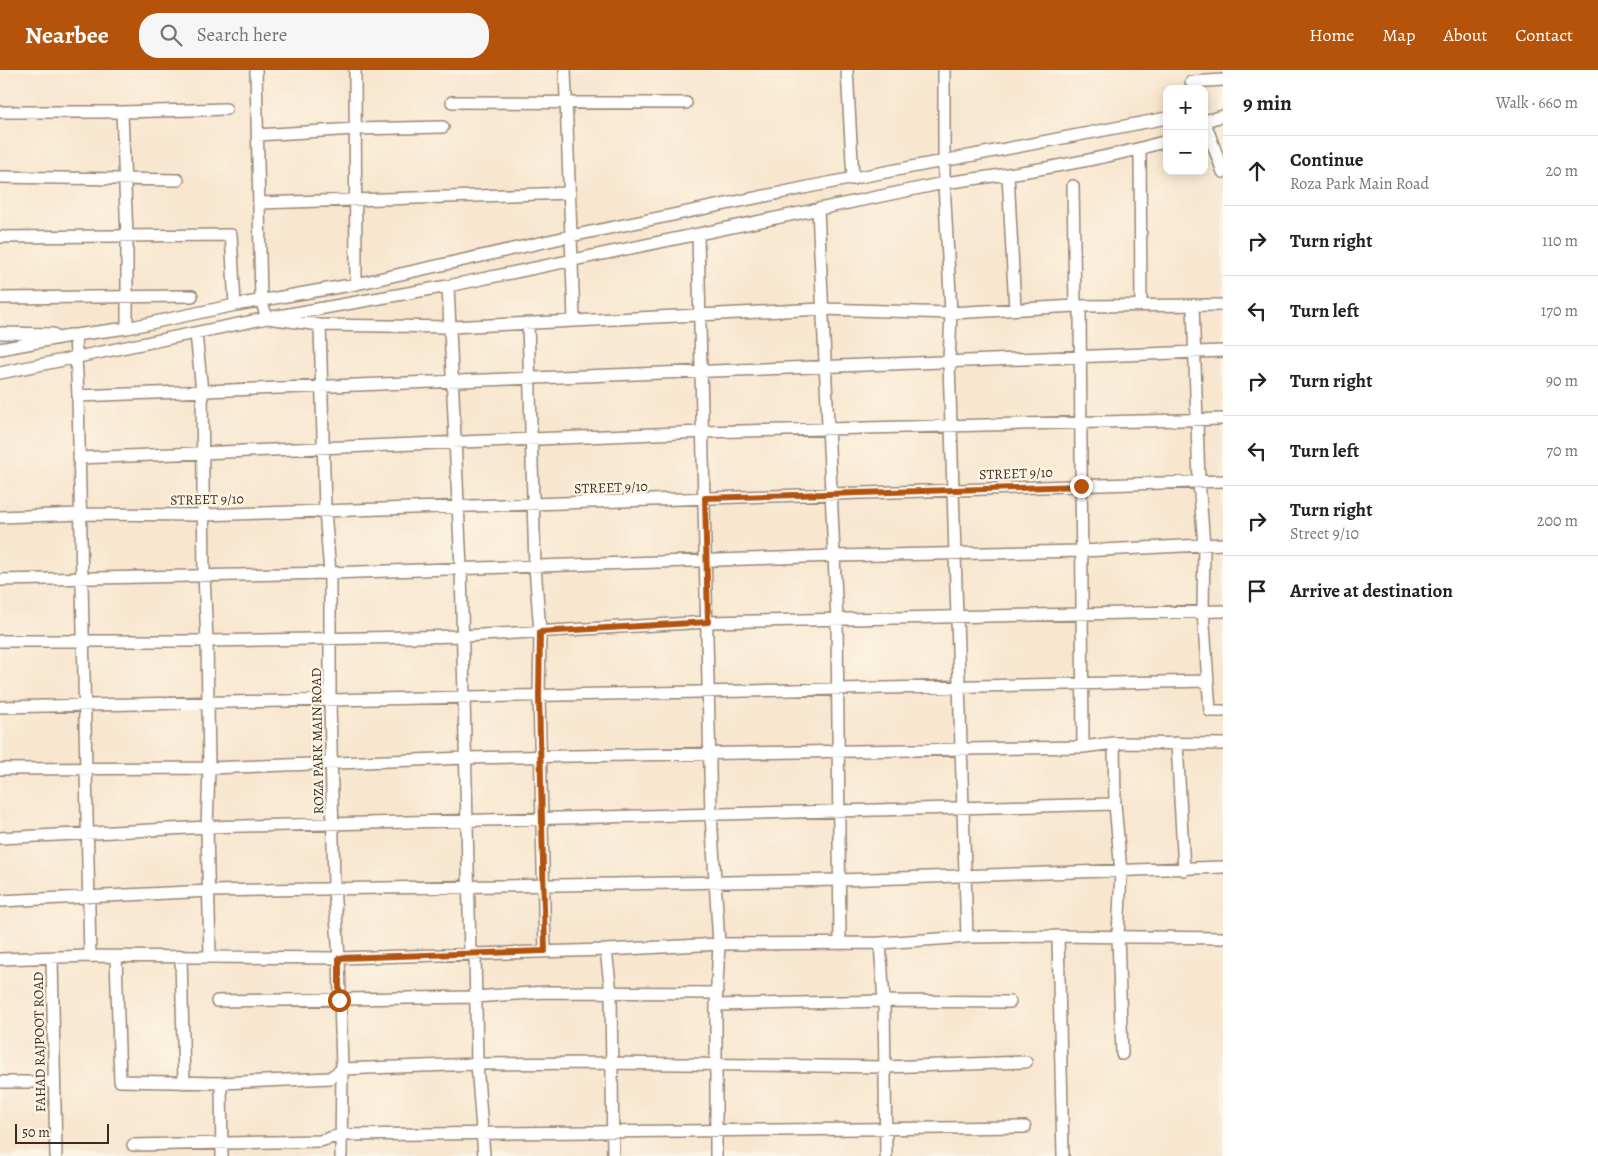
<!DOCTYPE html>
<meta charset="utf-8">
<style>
:root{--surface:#fff;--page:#f6f6f6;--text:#222;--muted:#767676;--line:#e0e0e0;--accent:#b45309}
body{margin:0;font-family:Alegreya,serif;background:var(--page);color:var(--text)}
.controls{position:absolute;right:15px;top:15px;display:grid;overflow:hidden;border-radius:10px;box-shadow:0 2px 12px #0003}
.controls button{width:45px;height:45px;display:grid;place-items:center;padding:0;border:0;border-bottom:1px solid var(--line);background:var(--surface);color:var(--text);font:25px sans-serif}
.scale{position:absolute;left:15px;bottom:12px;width:94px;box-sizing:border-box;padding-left:5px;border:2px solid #3b2a1e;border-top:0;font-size:14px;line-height:18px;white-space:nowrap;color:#3b2a1e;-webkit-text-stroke:4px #fcf5e5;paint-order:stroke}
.stop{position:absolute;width:15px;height:15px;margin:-11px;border:4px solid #b45309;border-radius:50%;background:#fff}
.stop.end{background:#b45309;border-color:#fff;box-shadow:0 1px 5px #0008}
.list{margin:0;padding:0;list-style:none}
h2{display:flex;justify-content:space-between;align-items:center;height:65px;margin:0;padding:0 20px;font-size:21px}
h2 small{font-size:16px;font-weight:400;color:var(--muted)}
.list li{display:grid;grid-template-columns:32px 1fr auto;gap:15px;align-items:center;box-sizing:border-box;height:70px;padding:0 20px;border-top:1px solid var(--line)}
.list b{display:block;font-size:19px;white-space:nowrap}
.list p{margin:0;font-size:16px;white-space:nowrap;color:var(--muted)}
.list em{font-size:16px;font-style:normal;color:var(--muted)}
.icon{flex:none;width:28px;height:28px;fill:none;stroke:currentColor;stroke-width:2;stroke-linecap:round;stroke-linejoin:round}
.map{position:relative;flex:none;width:1223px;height:1086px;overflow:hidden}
header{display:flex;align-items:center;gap:30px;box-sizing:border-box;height:70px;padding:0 25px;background:var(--accent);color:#fff}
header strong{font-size:24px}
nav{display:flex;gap:28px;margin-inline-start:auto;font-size:18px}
.search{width:350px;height:45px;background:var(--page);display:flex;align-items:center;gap:12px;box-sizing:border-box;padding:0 18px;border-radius:20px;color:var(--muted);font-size:19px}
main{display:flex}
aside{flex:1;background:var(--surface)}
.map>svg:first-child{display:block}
</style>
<header>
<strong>Nearbee</strong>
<div class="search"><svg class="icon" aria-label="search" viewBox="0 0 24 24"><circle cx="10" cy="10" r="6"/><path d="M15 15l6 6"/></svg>Search here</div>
<nav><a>Home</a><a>Map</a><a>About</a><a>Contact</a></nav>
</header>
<main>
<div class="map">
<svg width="1223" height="1086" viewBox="0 0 1223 1086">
<rect width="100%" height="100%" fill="#fcf5e5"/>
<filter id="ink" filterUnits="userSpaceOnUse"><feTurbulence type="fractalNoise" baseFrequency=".02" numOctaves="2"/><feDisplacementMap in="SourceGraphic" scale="10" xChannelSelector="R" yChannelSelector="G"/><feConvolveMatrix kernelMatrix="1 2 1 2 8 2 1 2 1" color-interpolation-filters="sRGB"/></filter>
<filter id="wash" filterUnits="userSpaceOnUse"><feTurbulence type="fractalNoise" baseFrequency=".0096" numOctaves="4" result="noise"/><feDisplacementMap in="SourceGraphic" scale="20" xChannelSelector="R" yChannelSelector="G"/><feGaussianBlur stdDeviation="1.12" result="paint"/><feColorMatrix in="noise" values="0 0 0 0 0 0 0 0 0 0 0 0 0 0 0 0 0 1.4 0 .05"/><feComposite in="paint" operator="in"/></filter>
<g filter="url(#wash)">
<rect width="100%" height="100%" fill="#f8e6cf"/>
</g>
<g filter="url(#ink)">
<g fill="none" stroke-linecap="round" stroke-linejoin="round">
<!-- minor casing -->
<g stroke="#9a8876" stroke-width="14">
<path id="minor" d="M256,0L261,230L267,248L448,216L944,113C1018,103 1095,92 1167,71
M355,0L356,214
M565,0L574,249
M847,0L853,109
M944,0V113L951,243L949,292L967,867
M1191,12L1223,10
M452,32L686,33
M0,42H122L127,167V258
M122,42L226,39
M1204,50L1223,102
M1204,51L1223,46
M257,65L355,59L443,57
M1140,79L1141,235
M1008,104L1015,239
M0,107L178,110
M1073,116L1075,236
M259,133L570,123
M818,139L837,550L840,872
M698,165L711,745L719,874L716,935V1086
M0,167L231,165L235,235
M448,216L461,498L470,883
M0,228L192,226
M1193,235L1199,412L1204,475L1203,541L1210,641H1223
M1080,236L1083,677
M528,253L535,497L540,562L539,626L545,881
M320,255L325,441L330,503V630L334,817L339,888L342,999L341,1086
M0,263L53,264
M196,264L202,321L204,505L207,571L209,698L207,757L210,886
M69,265H75L78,326L90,886
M0,279L75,265L127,258L235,235L356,214L571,166L818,115L1167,48
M0,303L267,248L320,255L451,257L823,239L951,243L1075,236L1223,235
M78,326L1223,281
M79,388L703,362L1223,349
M0,447L81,444L204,445L1223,411
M0,510L330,503L834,486L1082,481L1223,474
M0,571H207L464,566L708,552L1223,541
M0,637L1207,611
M1114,673L1115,734L1121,802L1118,866L1122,984
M1177,673L1184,800
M0,699L209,698L465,688L1083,677L1114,673L1223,674
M0,768L207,757L1115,734
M0,831L210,821L840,810L1223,797
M1058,866L1063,1086
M880,873L884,931L886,1086
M606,880L611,923L613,1086
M475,883L477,994L484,1086
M181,886L184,1013
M116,887L120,1011L221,1013L330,1008L342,999L477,994L610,993L885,997L1026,992
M52,888L56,1086
M0,889L90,886L339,888L606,880L719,874L880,873L967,867L1058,866L1223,868
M217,931L475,927L545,922L717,923
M716,935L884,931L1010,932
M0,1012H54
M221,1013L222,1086
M133,1075L320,1071L340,1065L1025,1057"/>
</g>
<!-- minor -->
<use href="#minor" stroke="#fff" stroke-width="11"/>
</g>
</g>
<g fill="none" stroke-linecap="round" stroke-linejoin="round" filter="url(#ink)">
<!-- route -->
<path stroke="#b45309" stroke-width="6" d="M339,930V888L545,881L539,626L540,562L708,552L705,428L1081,416"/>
</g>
<g text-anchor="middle" stroke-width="4.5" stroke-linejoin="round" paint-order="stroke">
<!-- street labels -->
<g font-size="14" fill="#3b2a1e" stroke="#fcf5e5">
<text transform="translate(1016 403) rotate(-2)" y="5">STREET 9/10</text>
<text transform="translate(611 417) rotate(-2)" y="5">STREET 9/10</text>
<text transform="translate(207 429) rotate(-1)" y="5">STREET 9/10</text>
<text transform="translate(317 671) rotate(-91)" y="5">ROZA PARK MAIN ROAD</text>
<text transform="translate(39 972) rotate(-91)" y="5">FAHAD RAJPOOT ROAD</text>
</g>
</g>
</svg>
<div class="controls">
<button>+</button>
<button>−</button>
</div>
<div class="scale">50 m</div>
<div class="stop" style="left:339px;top:930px"></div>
<div class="stop end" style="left:1081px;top:416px"></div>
</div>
<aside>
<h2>9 min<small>Walk · 660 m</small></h2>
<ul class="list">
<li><svg class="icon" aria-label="ahead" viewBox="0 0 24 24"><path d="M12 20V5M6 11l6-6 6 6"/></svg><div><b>Continue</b><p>Roza Park Main Road</p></div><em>20 m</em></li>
<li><svg class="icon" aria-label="right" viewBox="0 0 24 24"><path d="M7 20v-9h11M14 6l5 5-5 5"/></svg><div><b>Turn right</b></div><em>110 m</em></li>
<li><svg class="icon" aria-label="left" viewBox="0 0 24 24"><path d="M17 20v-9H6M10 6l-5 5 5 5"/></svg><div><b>Turn left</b></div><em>170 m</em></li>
<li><svg class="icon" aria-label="right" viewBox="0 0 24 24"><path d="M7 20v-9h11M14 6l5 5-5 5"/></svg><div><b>Turn right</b></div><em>90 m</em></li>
<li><svg class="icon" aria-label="left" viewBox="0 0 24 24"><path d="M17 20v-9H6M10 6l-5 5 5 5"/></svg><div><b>Turn left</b></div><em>70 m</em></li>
<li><svg class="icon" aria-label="right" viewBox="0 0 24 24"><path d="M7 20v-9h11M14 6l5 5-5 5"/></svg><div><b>Turn right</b><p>Street 9/10</p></div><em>200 m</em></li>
<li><svg class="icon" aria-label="arrive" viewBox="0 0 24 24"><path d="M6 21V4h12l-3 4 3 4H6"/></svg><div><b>Arrive at destination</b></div></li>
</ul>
</aside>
</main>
